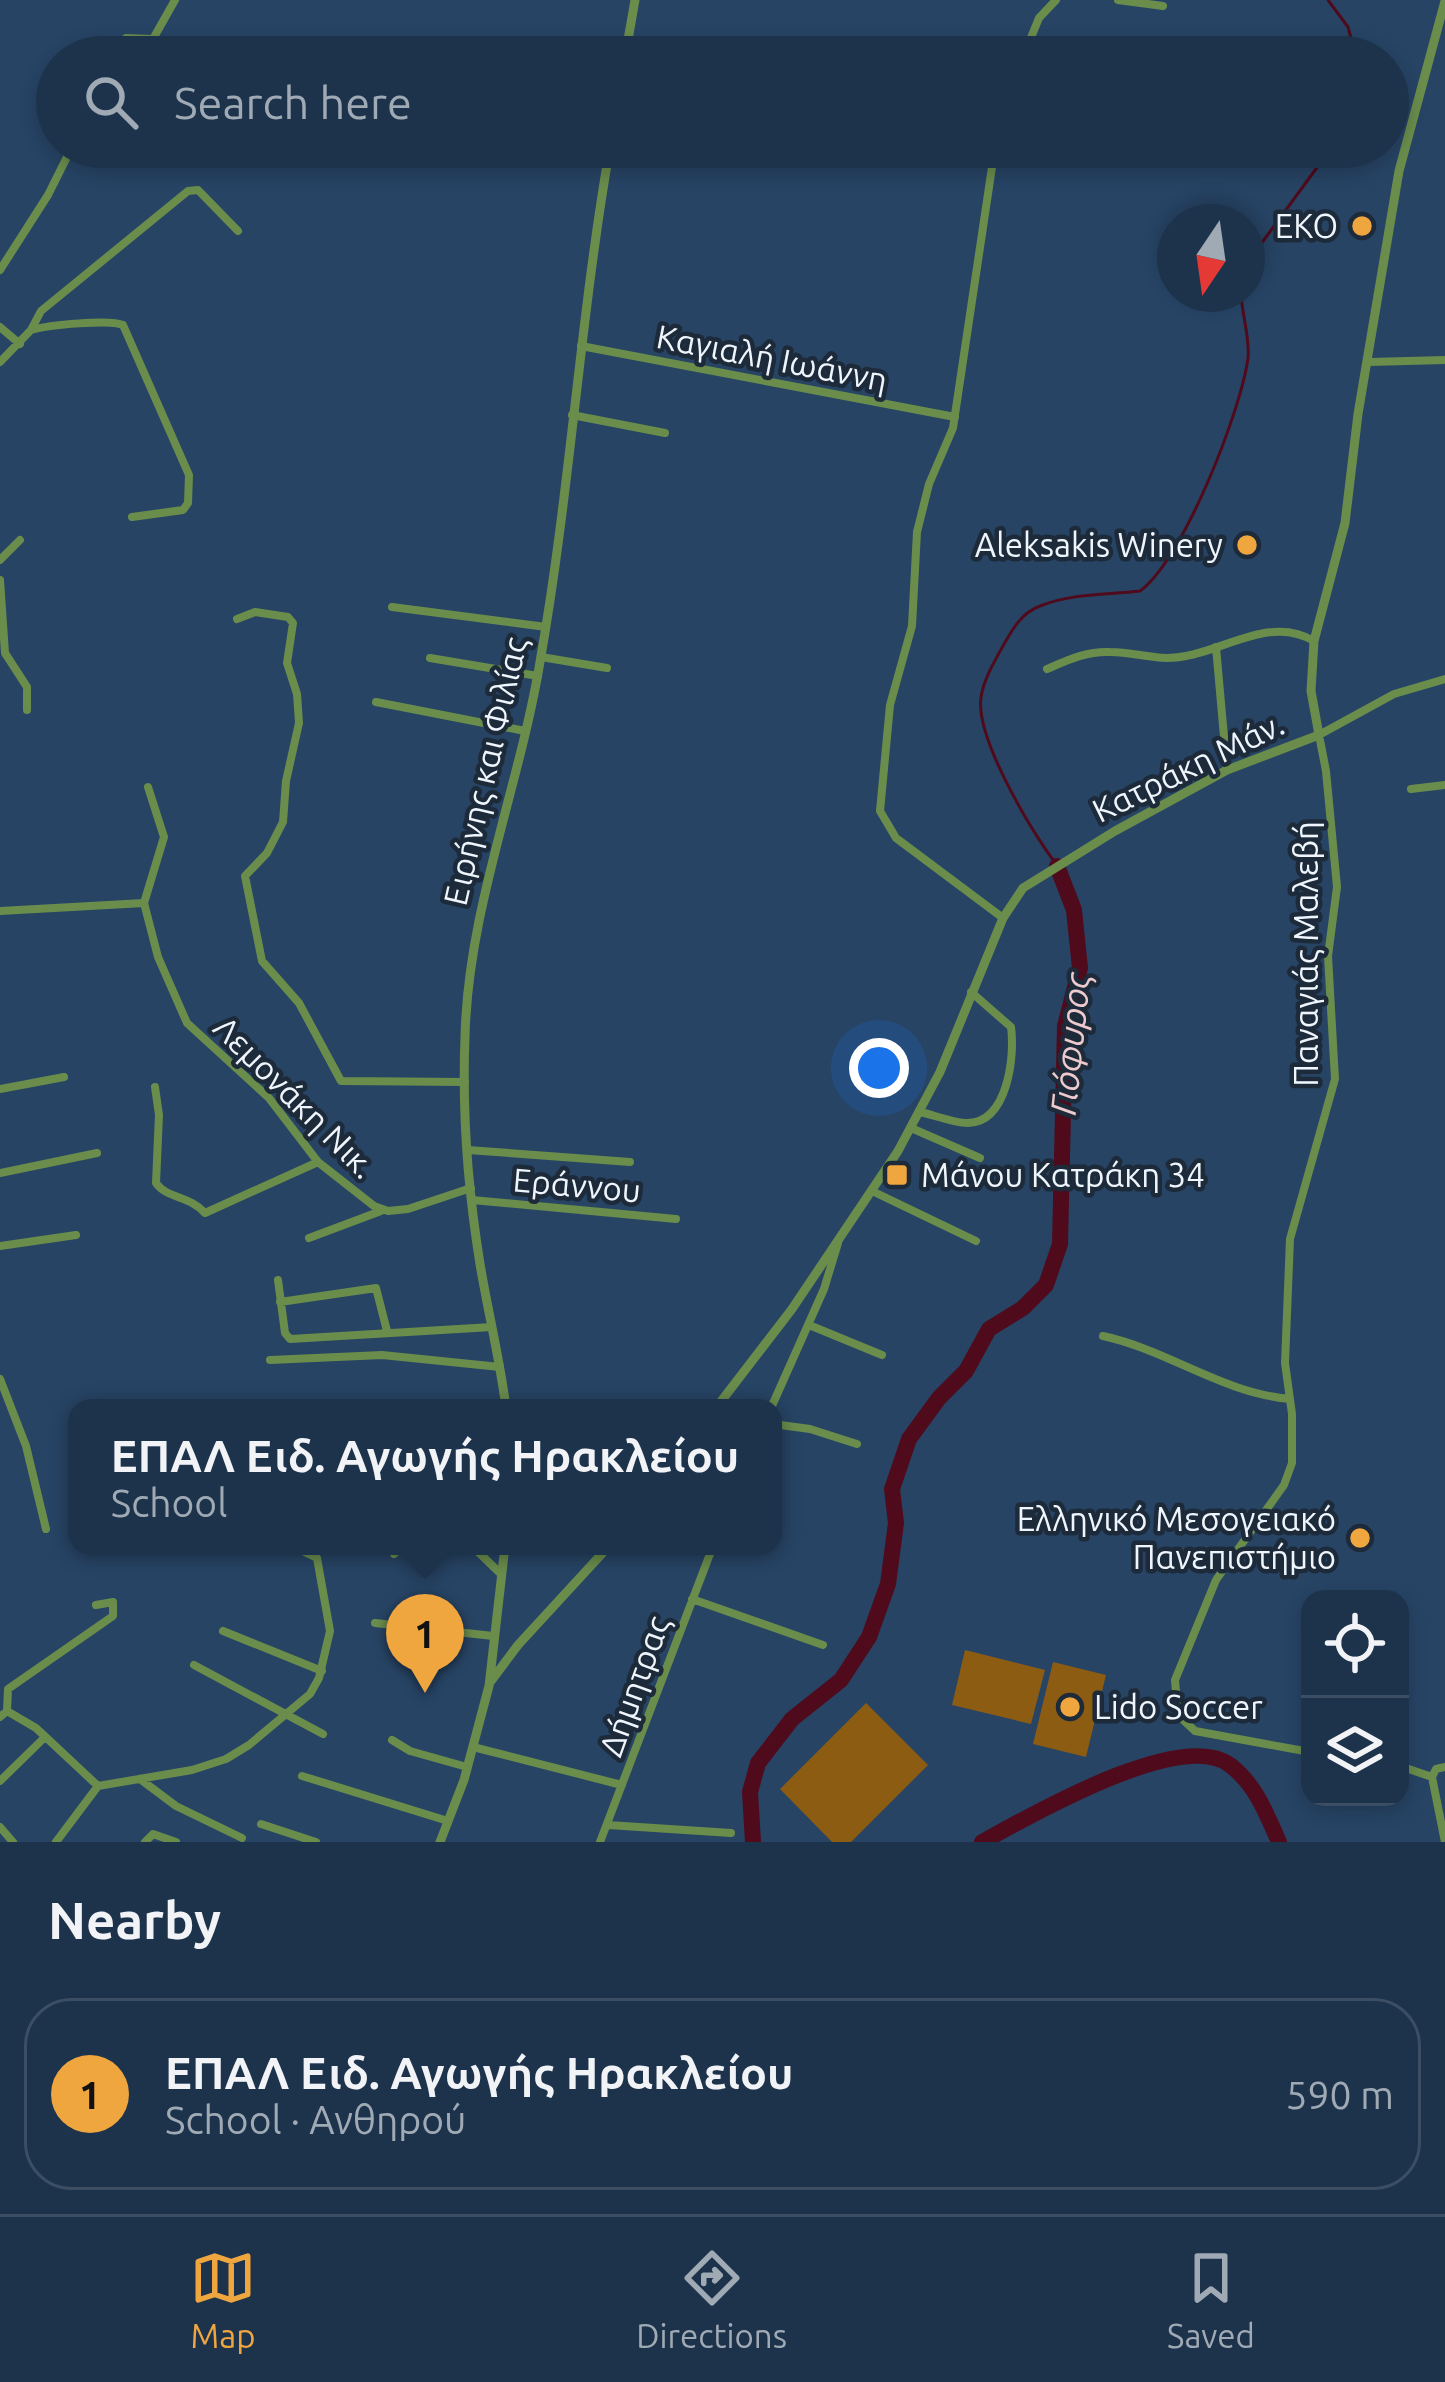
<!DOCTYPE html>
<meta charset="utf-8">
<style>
:root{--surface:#1d334c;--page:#253b53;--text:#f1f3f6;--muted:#a0aab5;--line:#3b4e64;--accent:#f0a63e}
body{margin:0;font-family:Ubuntu,sans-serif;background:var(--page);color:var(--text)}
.controls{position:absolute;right:36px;bottom:36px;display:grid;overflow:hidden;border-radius:24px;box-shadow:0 6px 18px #0003}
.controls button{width:108px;height:108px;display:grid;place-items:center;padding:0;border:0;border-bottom:3px solid var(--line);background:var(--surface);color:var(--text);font:60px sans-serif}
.compass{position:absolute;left:1157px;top:204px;width:108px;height:108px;border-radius:50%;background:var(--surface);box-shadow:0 6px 18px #0003;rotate:193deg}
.you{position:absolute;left:879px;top:1068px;width:42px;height:42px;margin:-30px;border:9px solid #fff;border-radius:50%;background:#1a73e8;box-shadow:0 0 0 18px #1a73e833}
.badge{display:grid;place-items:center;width:78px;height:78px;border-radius:50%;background:var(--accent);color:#111;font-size:39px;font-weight:700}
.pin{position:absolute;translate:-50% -99px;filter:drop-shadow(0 3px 6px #0008)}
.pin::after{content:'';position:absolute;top:63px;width:42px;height:36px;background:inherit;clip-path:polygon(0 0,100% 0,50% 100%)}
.popup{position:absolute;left:68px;top:1399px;width:714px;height:156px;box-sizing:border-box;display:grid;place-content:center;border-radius:24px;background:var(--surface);filter:drop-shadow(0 3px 9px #0005);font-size:39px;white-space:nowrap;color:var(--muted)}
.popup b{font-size:45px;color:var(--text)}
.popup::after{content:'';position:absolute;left:50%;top:100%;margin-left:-24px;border:24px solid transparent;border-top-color:var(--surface)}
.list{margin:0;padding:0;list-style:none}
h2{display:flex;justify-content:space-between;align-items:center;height:156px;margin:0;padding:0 48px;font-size:51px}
h2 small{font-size:39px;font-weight:400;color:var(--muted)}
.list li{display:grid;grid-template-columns:78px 1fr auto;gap:36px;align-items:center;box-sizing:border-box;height:192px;margin:0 24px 24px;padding:0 24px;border:3px solid var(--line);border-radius:48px}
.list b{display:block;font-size:45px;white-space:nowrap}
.list p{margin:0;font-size:39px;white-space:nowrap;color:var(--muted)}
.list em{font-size:39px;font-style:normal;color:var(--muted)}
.icon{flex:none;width:66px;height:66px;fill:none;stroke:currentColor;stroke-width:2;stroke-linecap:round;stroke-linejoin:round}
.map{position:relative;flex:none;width:1445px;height:1842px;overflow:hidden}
.search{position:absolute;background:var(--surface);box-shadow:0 6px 18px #0003;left:36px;right:36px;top:36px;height:132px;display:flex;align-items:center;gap:30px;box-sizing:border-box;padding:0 42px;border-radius:66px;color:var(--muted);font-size:45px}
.sheet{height:372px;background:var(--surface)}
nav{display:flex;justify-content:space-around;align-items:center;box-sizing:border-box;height:168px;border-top:3px solid var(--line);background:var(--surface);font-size:33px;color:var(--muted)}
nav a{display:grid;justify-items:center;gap:6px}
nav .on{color:var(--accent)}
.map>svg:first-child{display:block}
</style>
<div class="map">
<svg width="1445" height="1842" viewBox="0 0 1445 1842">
<rect width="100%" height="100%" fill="#274465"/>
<!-- green -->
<path fill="#8c5c12" d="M965,1650L1045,1670L1031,1724L952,1705Z
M1053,1662L1106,1675L1086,1757L1033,1744Z
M866,1703L928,1765L851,1842H832L780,1789Z"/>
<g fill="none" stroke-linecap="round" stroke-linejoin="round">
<!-- stream -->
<path stroke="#4f0b1c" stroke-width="3" d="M1328,0L1348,27L1356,57
M1247,278L1258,248L1332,147
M1056,864C1031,830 975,738 981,697C984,679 994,662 1003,646C1012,630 1021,613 1040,606C1072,593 1107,595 1140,591C1183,560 1241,411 1248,358C1250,337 1242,315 1241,294"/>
<!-- river -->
<path stroke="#4f0b1c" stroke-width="16" d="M753,1842L750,1792L758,1763L792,1719L841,1680L869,1637L888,1584L896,1523L892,1489L909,1439L939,1398L966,1371L989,1329L1023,1308L1046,1285L1060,1244L1065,1026L1080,968L1074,910L1057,866
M982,1842C1030,1816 1181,1728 1230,1765C1256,1785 1266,1813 1279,1842"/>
<!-- minor -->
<path stroke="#6a8d4c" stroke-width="8" d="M1118,0L1163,6
M105,57L126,38L153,39L175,0
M1023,57L1039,18L1056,0
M995,147L953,428L929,484L917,532L912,626L890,705L880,811L896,838L1003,918
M0,270L48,195L72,147
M0,327L20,344
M31,330C49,325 110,319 123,325L189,475L188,503L183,510L132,517
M581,346L955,417
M0,362L31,330L41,311L188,191L198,190L238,231
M1369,362L1445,360
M572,415L665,433
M0,560L20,540
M0,580L5,653L27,687V710
M392,607L546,627
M237,619L255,612L288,617L293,623L287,663L297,694L299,723L286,781L283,822L267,853L245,876L262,961L299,1003L341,1081L465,1082
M1216,647L1227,770
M541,657L607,668
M430,658L538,676
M1047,669C1068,660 1086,651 1110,652C1137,652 1159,662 1186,656C1229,648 1272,616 1314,641
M376,702L525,731
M148,787L164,837L144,903L158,957L187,1023L269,1098L318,1162L374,1206L388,1211L408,1209L471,1188
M1411,789L1445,785
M0,911L144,903
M155,1087L159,1115L156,1183C167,1199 189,1195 205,1213L318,1162
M0,1089L64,1077
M920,1112C934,1115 953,1123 968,1123C1008,1122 1015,1056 1011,1027L971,992
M911,1128L980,1158
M468,1150L630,1162
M0,1173L97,1153
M872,1191L976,1241
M472,1200L676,1219
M309,1238L381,1211
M0,1246L76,1235
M278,1280L285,1333L290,1339L492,1327
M280,1302L376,1288L387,1331
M809,1325L882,1355
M1103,1336C1168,1350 1222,1393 1290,1399
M270,1360L382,1355L500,1367
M0,1379L26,1446L46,1529
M771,1408L824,1289L838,1243
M773,1424L810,1429L857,1444
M472,1546L501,1574
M394,1554L403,1546
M692,1599L823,1645
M375,1623L493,1636
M223,1631L322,1671
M194,1665L323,1734
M7,1711L36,1728L98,1786
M0,1717L7,1711L8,1689L113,1616V1602L96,1605
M392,1740L410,1751L467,1767
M473,1747L622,1785
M1310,1752L1195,1731L1178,1715L1175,1680L1216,1580L1284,1485L1292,1463V1414L1285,1363L1290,1239L1335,1079L1328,956L1337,887L1326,771L1319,735L1394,694L1445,679
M1400,1766L1432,1777
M302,1776L448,1821
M1432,1777L1445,1842
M1432,1777L1436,1769L1445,1767
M140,1779L176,1806L242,1838
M0,1781L45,1737
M261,1824L316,1842
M608,1825L731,1833
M0,1827L13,1842
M56,1842L98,1786L192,1770L226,1759L249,1745L310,1694L319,1678L330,1631L317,1558L292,1546
M145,1842L153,1834L176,1842
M600,1842L713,1546"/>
<!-- tertiary -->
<path stroke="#6a8d4c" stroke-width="9" d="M625,57L635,0
M506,1408C500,1360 488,1312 480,1264C468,1190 462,1112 465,1037C468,909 519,788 540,662C570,492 580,318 610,147
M716,1408L792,1309L898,1151L940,1072L1003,918L1023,888L1115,831L1227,770L1319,735L1311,691L1314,641L1345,523L1358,414L1399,171L1445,1
M491,1681L518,1645L609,1546
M440,1842L464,1780L489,1686L505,1546"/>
</g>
<!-- markers -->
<g fill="#f0a63e" stroke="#1d2a39" stroke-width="4.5">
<circle cx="1362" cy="226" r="12"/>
<circle cx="1247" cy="545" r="12"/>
<rect x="885" y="1163" width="24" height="24" rx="6"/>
<circle cx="1360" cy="1538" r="12"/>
<circle cx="1070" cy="1707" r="12"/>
</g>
<g text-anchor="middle" stroke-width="9" stroke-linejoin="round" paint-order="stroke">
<!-- poi labels -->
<g font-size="33" fill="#eef5fd" stroke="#1d2a39" text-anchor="end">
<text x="1338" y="238">EKO</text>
<text x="1223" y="557">Aleksakis Winery</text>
<text x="921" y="1187" text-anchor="start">Μάνου Κατράκη 34</text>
<text x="1336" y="1531">Ελληνικό Μεσογειακό<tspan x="1336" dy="38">Πανεπιστήμιο</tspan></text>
<text x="1094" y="1719" text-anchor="start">Lido Soccer</text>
</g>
<!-- street labels -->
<g font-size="33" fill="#eef5fd" stroke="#1d2a39">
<text transform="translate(772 358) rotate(11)" y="12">Καγιαλή Ιωάννη</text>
<text transform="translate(1188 767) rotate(-26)" y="12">Κατράκη Μάν.</text>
<text transform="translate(485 771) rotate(-77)" y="12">Ειρήνης και Φιλίας</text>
<text transform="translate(1306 954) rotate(-90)" y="12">Παναγιάς Μαλεβή</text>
<text transform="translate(295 1097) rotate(45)" y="12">Λεμονάκη Νικ.</text>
<text transform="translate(577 1185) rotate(5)" y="12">Εράννου</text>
<text transform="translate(634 1686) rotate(-70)" y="12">Δήμητρας</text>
</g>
<!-- water labels -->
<g font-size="36" font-style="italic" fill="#eccacd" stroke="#1d2a39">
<text transform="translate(1070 1044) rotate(-84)" y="13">Γιόφυρος</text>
</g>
</g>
</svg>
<div class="controls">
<button><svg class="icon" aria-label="locate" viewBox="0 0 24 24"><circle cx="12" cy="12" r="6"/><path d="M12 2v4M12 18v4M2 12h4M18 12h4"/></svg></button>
<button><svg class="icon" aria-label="layers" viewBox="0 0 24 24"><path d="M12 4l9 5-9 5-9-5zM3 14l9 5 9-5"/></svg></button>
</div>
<svg class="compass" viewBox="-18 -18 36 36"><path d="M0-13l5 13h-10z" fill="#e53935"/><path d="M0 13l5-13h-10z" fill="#a0aab5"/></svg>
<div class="you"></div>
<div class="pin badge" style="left:425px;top:1693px">1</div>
<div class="popup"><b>ΕΠΑΛ Ειδ. Αγωγής Ηρακλείου</b>School</div>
<div class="search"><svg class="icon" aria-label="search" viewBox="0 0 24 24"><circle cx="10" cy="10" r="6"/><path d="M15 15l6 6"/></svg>Search here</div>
</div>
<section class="sheet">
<h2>Nearby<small></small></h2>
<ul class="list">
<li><span class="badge">1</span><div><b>ΕΠΑΛ Ειδ. Αγωγής Ηρακλείου</b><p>School · Ανθηρού</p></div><em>590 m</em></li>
</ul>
</section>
<nav>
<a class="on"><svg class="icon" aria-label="map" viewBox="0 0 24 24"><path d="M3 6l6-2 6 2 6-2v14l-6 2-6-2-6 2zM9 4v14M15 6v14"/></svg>Map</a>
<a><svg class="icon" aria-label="directions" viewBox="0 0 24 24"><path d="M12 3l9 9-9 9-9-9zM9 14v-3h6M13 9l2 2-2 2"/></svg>Directions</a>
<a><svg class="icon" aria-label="saved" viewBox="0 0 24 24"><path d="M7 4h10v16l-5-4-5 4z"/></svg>Saved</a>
</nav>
